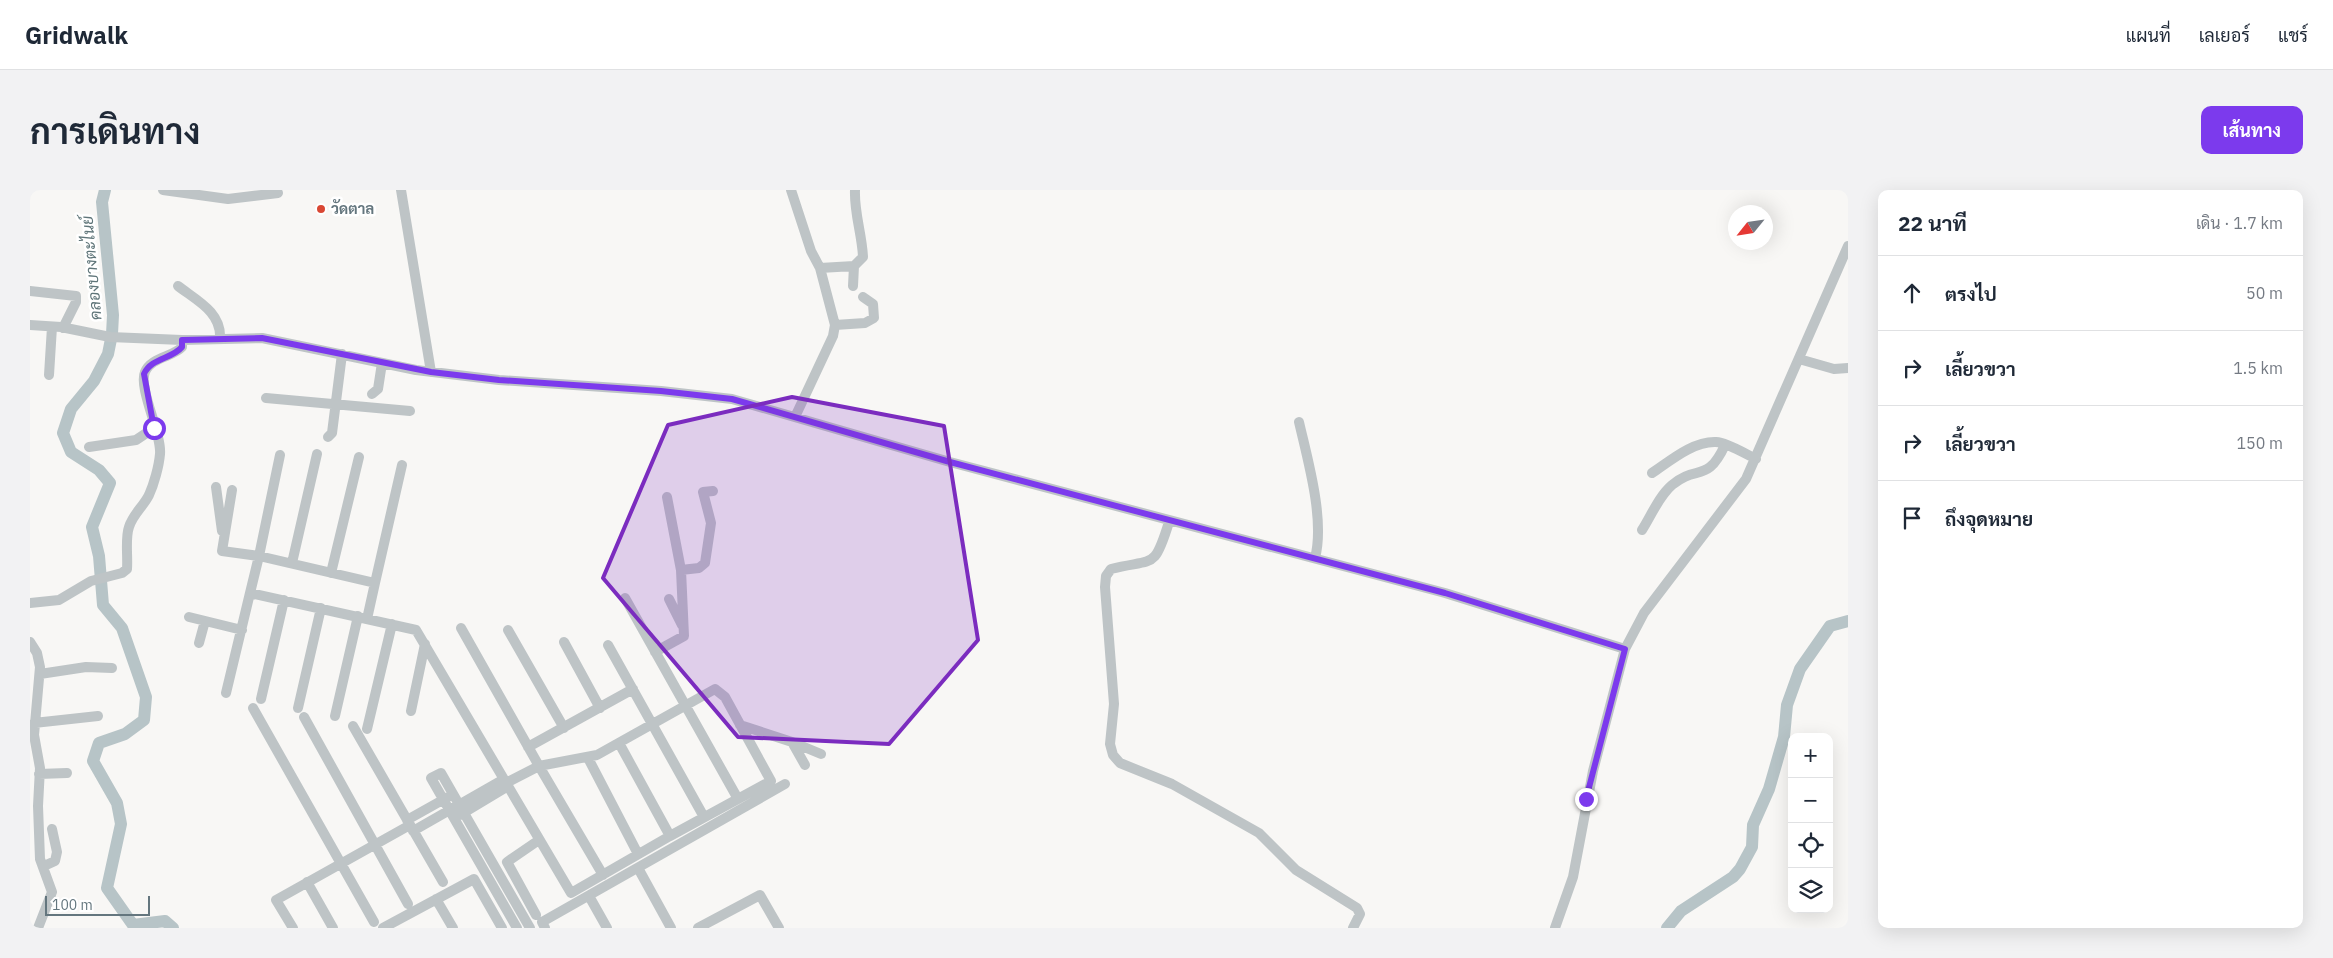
<!DOCTYPE html>
<html lang="th">
<meta charset="utf-8">
<style>
:root{--surface:#fff;--page:#f2f2f3;--text:#1f2937;--muted:#747a83;--line:#e0e1e3;--accent:#7c3aed}
body{margin:0;font-family:"IBM Plex Sans",Sarabun,sans-serif;background:var(--page);color:var(--text)}
.controls{position:absolute;right:15px;bottom:15px;display:grid;overflow:hidden;border-radius:10px;box-shadow:0 5px 20px #0002}
.controls button{width:45px;height:45px;display:grid;place-items:center;padding:0;border:0;border-bottom:1px solid var(--line);background:var(--surface);color:var(--text);font:25px sans-serif}
.compass{position:absolute;left:1698px;top:15px;width:45px;height:45px;border-radius:50%;background:var(--surface);box-shadow:0 5px 20px #0002;rotate:240deg}
.scale{position:absolute;left:15px;bottom:12px;width:105px;box-sizing:border-box;padding-left:5px;border:2px solid #64767e;border-top:0;font-size:14px;line-height:18px;white-space:nowrap;color:#64767e;-webkit-text-stroke:4px #fff;paint-order:stroke}
.stop{position:absolute;width:15px;height:15px;margin:-11px;border:4px solid #7c3aed;border-radius:50%;background:#fff}
.stop.end{background:#7c3aed;border-color:#fff;box-shadow:0 1px 5px #0008}
.list{margin:0;padding:0;list-style:none}
h2{display:flex;justify-content:space-between;align-items:center;height:65px;margin:0;padding:0 20px;font-size:21px}
h2 small{font-size:16px;font-weight:400;color:var(--muted)}
.list li{display:grid;grid-template-columns:32px 1fr auto;gap:15px;align-items:center;box-sizing:border-box;height:75px;padding:0 20px;border-top:1px solid var(--line)}
.list b{display:block;font-size:19px;white-space:nowrap}
.list em{font-size:16px;font-style:normal;color:var(--muted)}
.icon{flex:none;width:28px;height:28px;fill:none;stroke:currentColor;stroke-width:2;stroke-linecap:round;stroke-linejoin:round}
.map{position:relative;flex:none;width:1818px;height:738px;overflow:hidden;border-radius:10px}
header{display:flex;align-items:center;gap:30px;box-sizing:border-box;height:70px;padding:0 25px;background:var(--surface);border-bottom:1px solid var(--line)}
header strong{font-size:24px}
nav{display:flex;gap:28px;margin-inline-start:auto;font-size:18px}
.intro{display:flex;align-items:center;justify-content:space-between;box-sizing:border-box;height:120px;padding:0 30px}
h1{margin:0;font-size:35px}
.button{padding:12px 22px;border-radius:10px;background:var(--accent);color:#fff;font-size:18px;font-weight:700}
main{display:flex;gap:30px;padding:0 30px}
aside{flex:1;background:var(--surface);border-radius:10px;box-shadow:0 5px 20px #0002}
.map>svg:first-child{display:block}
</style>
<header>
<strong>Gridwalk</strong>
<nav><a>แผนที่</a><a>เลเยอร์</a><a>แชร์</a></nav>
</header>
<div class="intro"><h1>การเดินทาง</h1><a class="button">เส้นทาง</a></div>
<main>
<div class="map">
<svg width="1818" height="738" viewBox="0 0 1818 738">
<rect width="100%" height="100%" fill="#f8f7f5"/>
<g fill="none" stroke-linecap="round" stroke-linejoin="round">
<!-- river -->
<path stroke="#b7c4c7" stroke-width="12" d="M75,0L72,12L83,125L82,144L78,164L64,191L41,219L33,243L41,262L69,280L80,293L62,337L69,366L73,415L92,438L116,507L114,530L95,544L69,553L63,571L87,613L91,634L77,698L103,735L135,731L143,738
M1637,738L1651,721L1703,687L1710,679L1722,657L1723,635L1739,599L1754,547L1757,515L1770,479L1800,436L1818,431"/>
<!-- minor -->
<path stroke="#bec4c6" stroke-width="10" d="M133,0L198,9L248,3
M371,0L401,182
M761,0L781,61L790,78L805,135L803,146L765,227
M824,76L833,67C832,44 824,23 825,0
M790,78L824,76L823,96
M148,96C166,110 192,122 190,149
M0,101L46,106V112L33,138
M0,135L31,137L80,147L152,150L232,148L386,180L469,190L631,201L702,209L920,272L1415,403L1595,459
M805,135L835,133L844,128L843,114L833,107
M1769,169L1804,179L1818,178
M19,185L22,137
M342,204L348,199L352,173
M236,208L380,221
M1269,232C1278,271 1295,330 1285,368
M298,247L302,243L312,164
M59,257L106,250L124,238
M1622,283C1640,271 1663,251 1686,252C1699,253 1715,264 1726,269
M186,297L192,341
M202,300L192,361L229,366L250,265
M1139,332C1124,381 1124,368 1081,379L1076,386L1075,397L1084,514L1080,554L1083,565L1090,573L1142,594L1229,643L1266,680L1327,718L1330,724L1323,738
M1612,340C1621,326 1629,306 1642,295C1667,274 1677,294 1695,255
M262,373L287,264
M651,380L669,378L675,373L681,333L673,302L683,301
M301,383L329,267
M345,393L372,275
M220,403L229,366L345,393L337,429
M595,408L708,609
M639,409L652,435
M0,413L29,410L61,391L92,383L97,379C98,366 95,348 99,337C103,324 113,317 119,305C124,294 129,276 130,264C132,244 108,198 115,182C121,167 143,167 152,157V150
M159,427L212,440
M431,438L509,576L476,593
M478,440L534,538
M0,452L7,463L10,477L4,545L10,578L8,616L10,669L22,702L8,738
M534,452L570,518
M169,453L175,431
M578,455L674,627
M625,462L654,446L651,380L637,307
M10,484L56,477L82,478
M196,503L220,403L386,440L541,703L640,646L589,553
M231,509L254,410
M223,518L344,732
M268,518L291,418
M381,521L395,454
M305,526L328,426
M274,527L378,714
M4,533L68,526
M710,535L762,552L791,564
M323,536L413,692
M337,539L362,434
M762,552L775,575
M498,557L603,499
M558,568L608,664
M9,584L37,583
M430,625L478,596
M377,630L418,607
M383,641L474,589
M14,676L25,671L27,662L22,639
M608,678L641,738
M573,685L509,576L567,565L685,499L695,507L741,591L640,646
M277,692L303,738
M559,706L577,738
M406,709L423,738
M506,725L477,672L509,650
M263,738L246,710L380,635
M353,738L444,689L472,738
M487,738L401,588L411,583L500,738
M515,738L512,732L755,594
M668,738L730,705L749,738
M1525,738L1543,687L1563,581L1595,459L1614,423L1716,289L1818,56"/>
</g>
<g fill="none" stroke-linecap="round" stroke-linejoin="round">
<!-- route -->
<path stroke="#7c3aed" stroke-width="6" d="M124,238L114,184C121,168 142,169 152,157V150L232,148L401,182L469,190L631,201L702,209L920,272L1415,403L1595,459L1556,609"/>
</g>
<!-- marked area -->
<path fill="#7b2cbf" fill-opacity="0.2" stroke="#7b2cbf" stroke-width="4" stroke-linejoin="round" d="M762,207L914,236L948,450L859,554L708,547L573,388L638,235Z"/>
<!-- markers -->
<circle fill="#d94733" stroke="#fff" stroke-width="2" cx="291" cy="19" r="5"/>
<g text-anchor="middle" stroke-width="5" stroke-linejoin="round" paint-order="stroke">
<!-- poi labels -->
<g font-size="15" font-weight="bold" fill="#64767e" stroke="#fff" text-anchor="start">
<text x="301" y="24">วัดตาล</text>
</g>
<!-- water labels -->
<g font-size="16" font-style="italic" fill="#5f7579" stroke="#fff">
<text transform="translate(61 78) rotate(-95)" y="6">คลองบางตะไนย์</text>
</g>
</g>
</svg>
<div class="controls">
<button>+</button>
<button>−</button>
<button><svg class="icon" aria-label="locate" viewBox="0 0 24 24"><circle cx="12" cy="12" r="6"/><path d="M12 2v4M12 18v4M2 12h4M18 12h4"/></svg></button>
<button><svg class="icon" aria-label="layers" viewBox="0 0 24 24"><path d="M12 4l9 5-9 5-9-5zM3 14l9 5 9-5"/></svg></button>
</div>
<svg class="compass" viewBox="-18 -18 36 36"><path d="M0-13l5 13h-10z" fill="#e53935"/><path d="M0 13l5-13h-10z" fill="#747a83"/></svg>
<div class="scale">100 m</div>
<div class="stop" style="left:124px;top:238px"></div>
<div class="stop end" style="left:1556px;top:609px"></div>
</div>
<aside>
<h2>22 นาที<small>เดิน · 1.7 km</small></h2>
<ul class="list">
<li><svg class="icon" aria-label="ahead" viewBox="0 0 24 24"><path d="M12 20V5M6 11l6-6 6 6"/></svg><div><b>ตรงไป</b></div><em>50 m</em></li>
<li><svg class="icon" aria-label="right" viewBox="0 0 24 24"><path d="M7 20v-9h11M14 6l5 5-5 5"/></svg><div><b>เลี้ยวขวา</b></div><em>1.5 km</em></li>
<li><svg class="icon" aria-label="right" viewBox="0 0 24 24"><path d="M7 20v-9h11M14 6l5 5-5 5"/></svg><div><b>เลี้ยวขวา</b></div><em>150 m</em></li>
<li><svg class="icon" aria-label="arrive" viewBox="0 0 24 24"><path d="M6 21V4h12l-3 4 3 4H6"/></svg><div><b>ถึงจุดหมาย</b></div></li>
</ul>
</aside>
</main>
